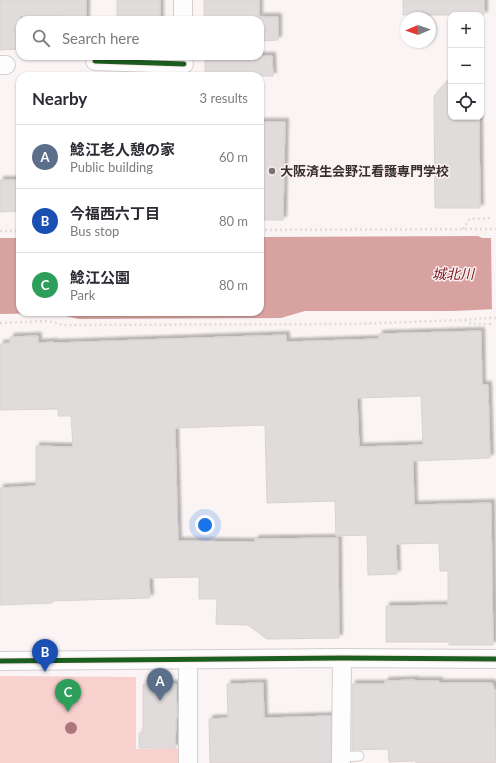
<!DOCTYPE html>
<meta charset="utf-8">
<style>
:root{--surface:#fff;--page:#f2f2f3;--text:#2b2b33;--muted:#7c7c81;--line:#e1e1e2;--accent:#797474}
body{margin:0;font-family:Lato,"Noto Sans JP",sans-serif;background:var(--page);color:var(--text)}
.controls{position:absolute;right:12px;top:12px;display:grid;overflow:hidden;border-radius:8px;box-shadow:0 1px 3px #0004}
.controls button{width:36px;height:36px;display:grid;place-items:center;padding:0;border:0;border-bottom:1px solid var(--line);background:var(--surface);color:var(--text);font:20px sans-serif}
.compass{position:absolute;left:400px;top:12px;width:36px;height:36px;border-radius:50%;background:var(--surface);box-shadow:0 1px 3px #0004;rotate:268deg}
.you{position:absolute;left:205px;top:525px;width:14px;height:14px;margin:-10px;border:3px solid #fff;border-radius:50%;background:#1a73e8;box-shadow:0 0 0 6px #1a73e833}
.badge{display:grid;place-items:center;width:26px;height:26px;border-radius:50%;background:var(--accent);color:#fff;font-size:13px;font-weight:700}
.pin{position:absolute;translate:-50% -33px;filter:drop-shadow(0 1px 2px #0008)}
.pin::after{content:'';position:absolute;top:21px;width:14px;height:12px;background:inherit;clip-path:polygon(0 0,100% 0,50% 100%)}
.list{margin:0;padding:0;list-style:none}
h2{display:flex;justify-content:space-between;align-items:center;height:52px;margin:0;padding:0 16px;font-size:17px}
h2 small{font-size:13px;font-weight:400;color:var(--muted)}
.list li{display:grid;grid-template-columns:26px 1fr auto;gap:12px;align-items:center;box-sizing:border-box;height:64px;padding:0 16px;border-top:1px solid var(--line)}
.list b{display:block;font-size:15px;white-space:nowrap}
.list p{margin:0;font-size:13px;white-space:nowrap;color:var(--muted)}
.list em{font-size:13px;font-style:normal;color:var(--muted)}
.icon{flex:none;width:22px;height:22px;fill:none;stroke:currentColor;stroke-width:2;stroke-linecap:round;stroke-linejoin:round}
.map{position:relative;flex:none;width:496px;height:763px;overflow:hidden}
.search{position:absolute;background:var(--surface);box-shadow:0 1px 3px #0004;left:16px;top:16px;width:248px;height:44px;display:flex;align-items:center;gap:10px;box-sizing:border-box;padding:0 14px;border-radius:12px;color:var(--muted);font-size:15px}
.panel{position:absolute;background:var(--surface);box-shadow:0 1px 3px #0004;left:16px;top:72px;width:248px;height:244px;border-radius:12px}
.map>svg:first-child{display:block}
</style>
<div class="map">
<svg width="496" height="763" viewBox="0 0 496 763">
<defs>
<filter id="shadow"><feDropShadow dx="3.5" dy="-3.5" stdDeviation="1" flood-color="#0004"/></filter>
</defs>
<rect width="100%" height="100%" fill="#faf4f4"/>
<!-- green -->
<path fill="#f8d0ce" d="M0,676L136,677V749L179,748L180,763H0Z"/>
<!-- water -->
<path fill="#d8a2a1" d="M478,236L482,238H496V309L454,311H305L281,318L79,319L52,313L0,314V238H20V312H260V237Z"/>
<!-- pier -->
<path fill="#faf4f4" d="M491,236H496V311H492Z"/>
<!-- building -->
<path fill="#e1dcdc" stroke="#d8d3d3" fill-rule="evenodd" filter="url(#shadow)" d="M0,0H86V20H63V16H20V49L0,50Z
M117,0H160V20H117Z
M204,0H259V20H204Z
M403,0H484V15H403Z
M260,17H278V40L260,41Z
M205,56H272L273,76H205Z
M451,78V117H479L480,208H435L434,96Z
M260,122H285L283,220H260Z
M0,180H20V211L0,212Z
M481,331L482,385H488L490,458L413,461L414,505L491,503L493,645H449V642H386V606L448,605V571H440L439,543L396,544L397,574L368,575L367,535L336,536L335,501L267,503L265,425L175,428L178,541L255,542V539L338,538L339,638L267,639L248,625L216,624L217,599H199V577L149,578L150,598L52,601V603L0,605V488L36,486V446L73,447L71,416H58V409L0,410V344L10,343V337L38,336V343L54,342V343L286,335V342L379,339V334ZM421,396L423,445L359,447L357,398Z
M147,679H165L164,684H176L177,718H176L175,748H139V733H143V684H147Z
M415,680L416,681H439V683H492L495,690L496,763H416V761L389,762L388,749L352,750V684H385V681Z
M263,683L264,718L331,716V763H210L209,719L228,718L227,684Z"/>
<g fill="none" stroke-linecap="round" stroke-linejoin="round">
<!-- lane casing -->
<g stroke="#d4cfcf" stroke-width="11">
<path id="lane" d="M341,757L359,756"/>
</g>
<!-- street casing -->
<g stroke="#d4cfcf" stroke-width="20">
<path id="street" d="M183,0V20
M95,61L184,64
M0,65H6
M188,660V763
M0,661L342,658L496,659
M341,763L342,658"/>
</g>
<!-- path -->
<path stroke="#dfdcdc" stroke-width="2.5" stroke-dasharray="2 3" stroke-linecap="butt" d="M463,229L470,219L491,218
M260,230L496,229
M0,231H20
M465,320L471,324H492
M0,323L48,321L63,325L354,324L464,320L488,318H496"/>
<!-- lane -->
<use href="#lane" stroke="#fefdfd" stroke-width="9"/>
<!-- street -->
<use href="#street" stroke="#fefdfd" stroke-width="18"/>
<!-- cycleway casing -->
<g stroke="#fef0f0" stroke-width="8">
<path id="cycleway" d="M95,61L184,64
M0,661L342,658L496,659"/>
</g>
<!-- cycleway -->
<use href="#cycleway" stroke="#1b5e20" stroke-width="5"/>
</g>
<!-- trees -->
<circle fill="#ab777c" cx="71" cy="728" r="6"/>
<!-- markers -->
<circle fill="#797474" stroke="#fef0f0" stroke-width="1.5" cx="272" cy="171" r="4"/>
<g text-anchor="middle" stroke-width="3" stroke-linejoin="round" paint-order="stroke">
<!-- poi labels -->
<g font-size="13" font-weight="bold" fill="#342f2f" stroke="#fef0f0" text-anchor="start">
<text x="280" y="176">大阪済生会野江看護専門学校</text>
</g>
<!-- water labels -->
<g font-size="14" font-style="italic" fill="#741a21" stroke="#fef0f0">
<text x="453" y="279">城北川</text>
</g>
</g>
</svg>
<div class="controls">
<button>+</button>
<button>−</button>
<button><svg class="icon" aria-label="locate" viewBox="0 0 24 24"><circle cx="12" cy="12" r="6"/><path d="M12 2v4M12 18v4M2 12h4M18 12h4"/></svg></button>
</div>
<svg class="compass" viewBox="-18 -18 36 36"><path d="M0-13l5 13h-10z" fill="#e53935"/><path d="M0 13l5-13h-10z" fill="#7c7c81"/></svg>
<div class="you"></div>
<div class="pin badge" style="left:160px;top:701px;background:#5c6f8a">A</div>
<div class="pin badge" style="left:45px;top:672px;background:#1a4fb4">B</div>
<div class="pin badge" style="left:68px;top:712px;background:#2e9e5b">C</div>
<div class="search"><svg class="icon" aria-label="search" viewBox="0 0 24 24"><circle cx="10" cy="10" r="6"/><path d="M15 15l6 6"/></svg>Search here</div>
<section class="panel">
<h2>Nearby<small>3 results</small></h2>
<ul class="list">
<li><span class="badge" style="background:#5c6f8a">A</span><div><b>鯰江老人憩の家</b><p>Public building</p></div><em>60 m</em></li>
<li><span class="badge" style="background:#1a4fb4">B</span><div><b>今福西六丁目</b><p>Bus stop</p></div><em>80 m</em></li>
<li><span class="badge" style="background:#2e9e5b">C</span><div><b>鯰江公園</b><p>Park</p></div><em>80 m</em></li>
</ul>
</section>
</div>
